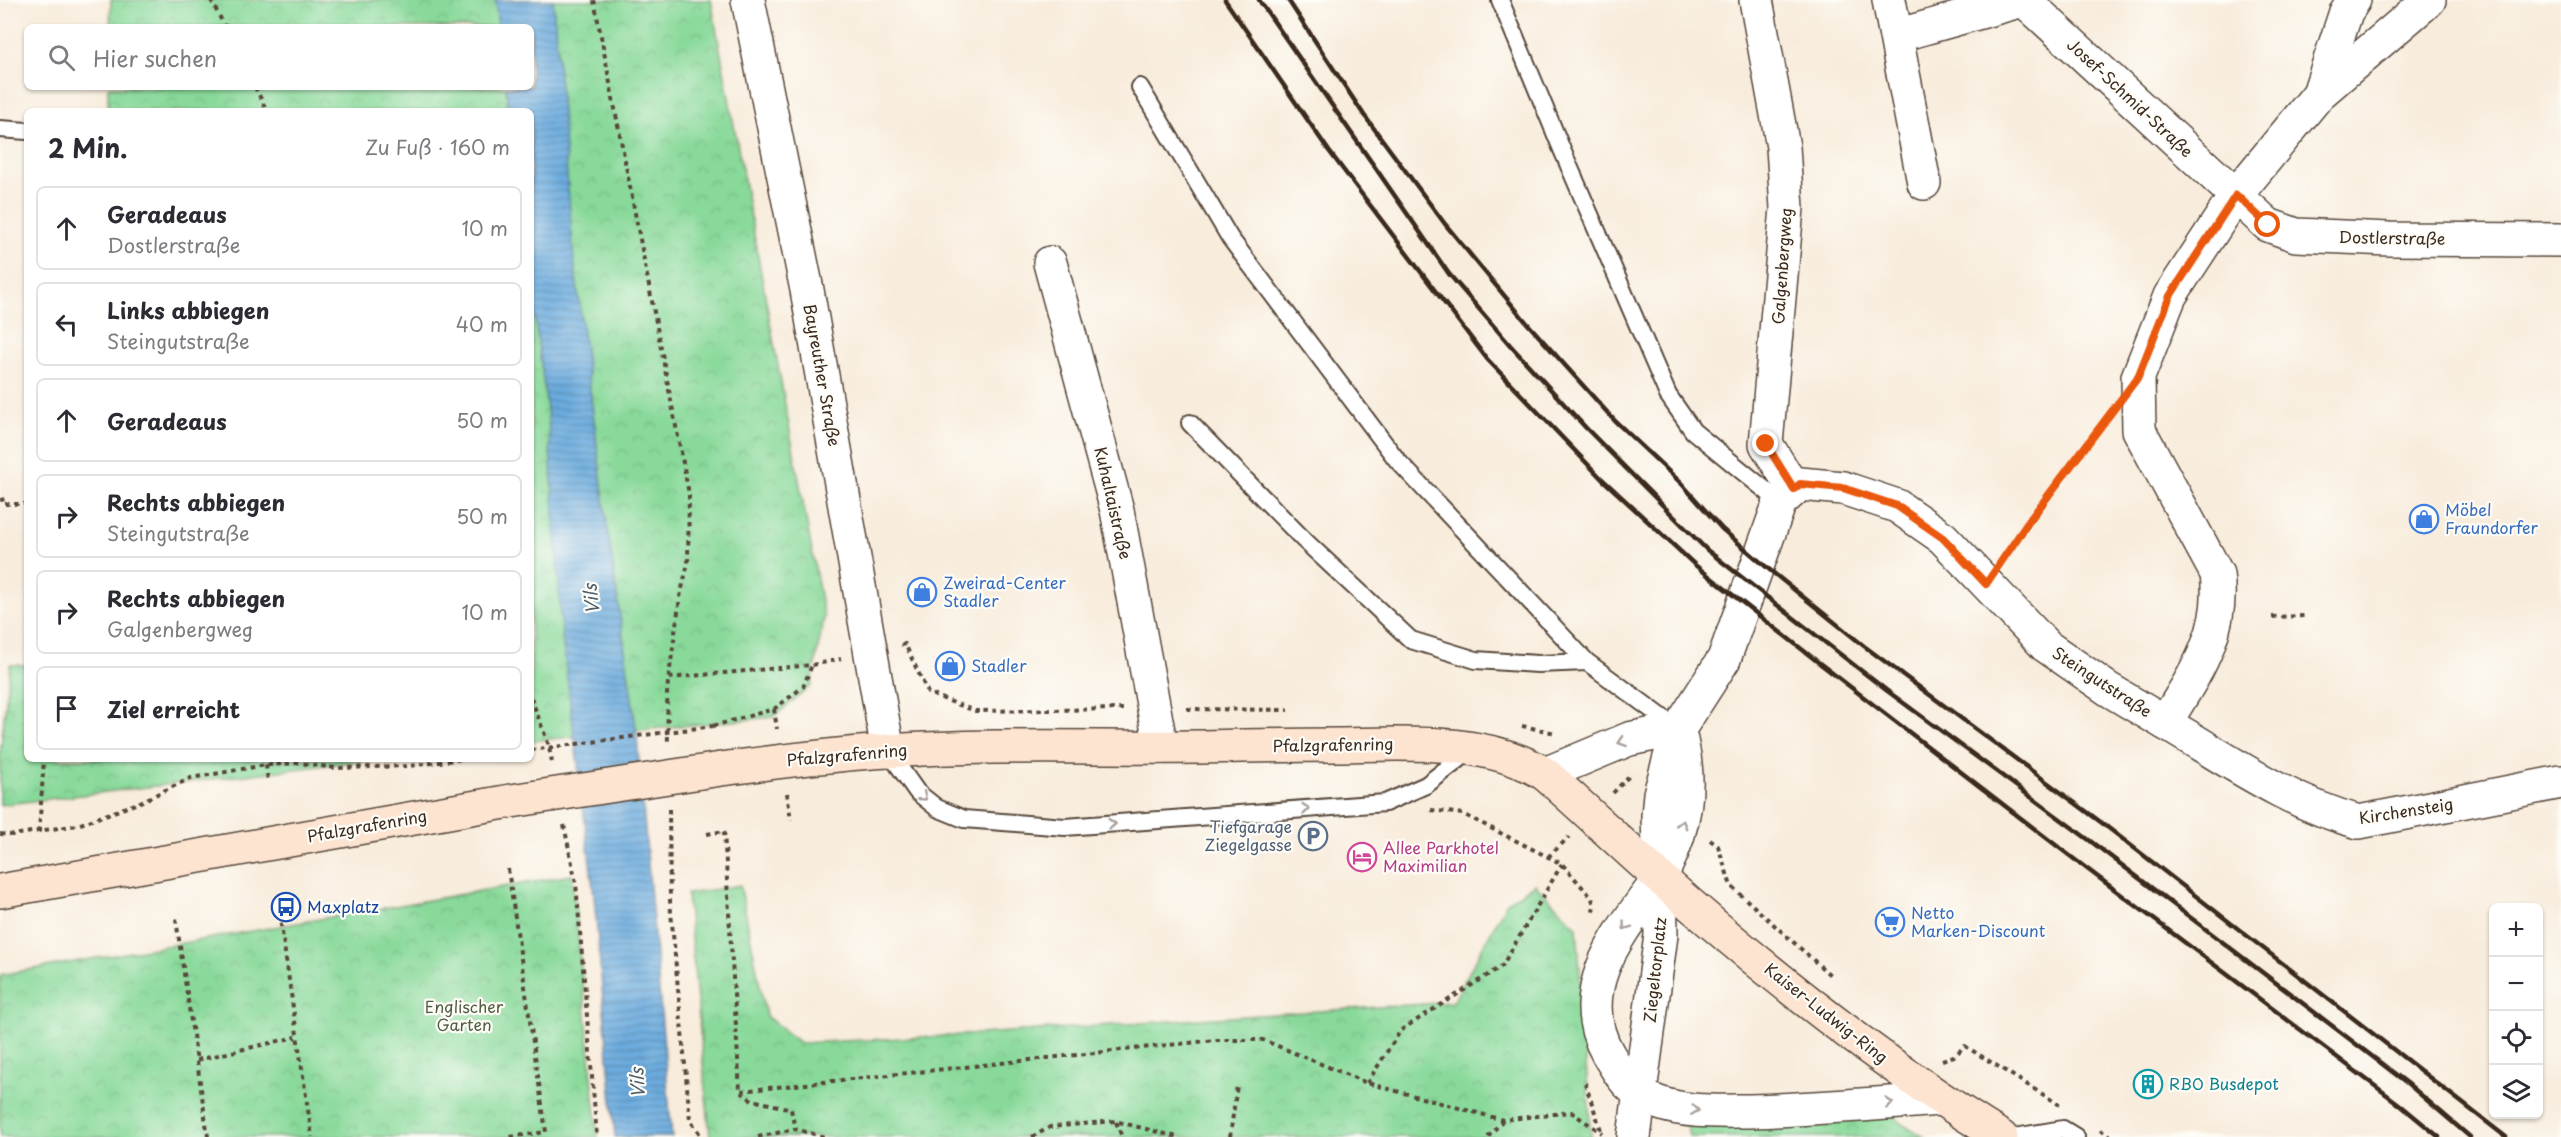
<!DOCTYPE html>
<html lang="de">
<meta charset="utf-8">
<style>
:root{--surface:#fff;--page:#f7f7f7;--text:#2b2b33;--muted:#7c7c81;--line:#e1e1e2}
body{margin:0;font-family:"Playpen Sans",sans-serif;background:var(--page);color:var(--text)}
.controls{position:absolute;right:18px;bottom:18px;display:grid;overflow:hidden;border-radius:9px;box-shadow:0 2px 4px #0004}
.controls button{width:54px;height:54px;display:grid;place-items:center;padding:0;border:0;border-bottom:2px solid var(--line);background:var(--surface);color:var(--text);font:30px sans-serif}
.stop{position:absolute;width:18px;height:18px;margin:-14px;border:4px solid #ea580c;border-radius:50%;background:#fff}
.stop.end{background:#ea580c;border-color:#fff;box-shadow:0 2px 6px #0008}
.list{margin:0;padding:0;list-style:none}
h2{display:flex;justify-content:space-between;align-items:center;height:78px;margin:0;padding:0 24px;font-size:26px}
h2 small{font-size:20px;font-weight:400;color:var(--muted)}
.list li{display:grid;grid-template-columns:39px 1fr auto;gap:18px;align-items:center;box-sizing:border-box;height:84px;margin:0 12px 12px;padding:0 12px;border:2px solid var(--line);border-radius:9px}
.list b{display:block;font-size:22px;white-space:nowrap}
.list p{margin:0;font-size:20px;white-space:nowrap;color:var(--muted)}
.list em{font-size:20px;font-style:normal;color:var(--muted)}
.icon{flex:none;width:33px;height:33px;fill:none;stroke:currentColor;stroke-width:2;stroke-linecap:round;stroke-linejoin:round}
.map{position:relative;flex:none;width:2561px;height:1137px;overflow:hidden}
.search{position:absolute;background:var(--surface);box-shadow:0 2px 4px #0004;left:24px;top:24px;width:510px;height:66px;display:flex;align-items:center;gap:15px;box-sizing:border-box;padding:0 21px;border-radius:9px;color:var(--muted);font-size:22px}
.panel{position:absolute;background:var(--surface);box-shadow:0 2px 4px #0004;left:24px;top:108px;width:510px;height:654px;border-radius:9px}
.map>svg:first-child{display:block}
</style>
<div class="map">
<svg width="2561" height="1137" viewBox="0 0 2561 1137">
<defs>
<pattern id="park-crowns" width="20" height="18" patternUnits="userSpaceOnUse" patternTransform="scale(1.5)"><rect width="20" height="18" fill="#88d99a"/><path d="M2 6a3 3 0 1 1 6 0M12 15a3 3 0 1 1 6 0" fill="none" stroke="#76ba84"/></pattern>
<pattern id="water-rules" width="6" height="5" patternUnits="userSpaceOnUse" patternTransform="scale(1.5)"><rect width="6" height="5" fill="#6babde"/><path d="M0 2.5h6" fill="none" stroke="#598bb3"/></pattern>
</defs>
<rect width="100%" height="100%" fill="#fdfcf7"/>
<filter id="ink" filterUnits="userSpaceOnUse"><feTurbulence type="fractalNoise" baseFrequency=".0167" numOctaves="2"/><feDisplacementMap in="SourceGraphic" scale="12" xChannelSelector="R" yChannelSelector="G"/><feConvolveMatrix kernelMatrix="1 2 1 2 8 2 1 2 1" color-interpolation-filters="sRGB"/></filter>
<filter id="wash" filterUnits="userSpaceOnUse"><feTurbulence type="fractalNoise" baseFrequency=".008" numOctaves="4" result="noise"/><feDisplacementMap in="SourceGraphic" scale="24" xChannelSelector="R" yChannelSelector="G"/><feGaussianBlur stdDeviation="1.35" result="paint"/><feColorMatrix in="noise" values="0 0 0 0 0 0 0 0 0 0 0 0 0 0 0 0 0 1.4 0 .05"/><feComposite in="paint" operator="in"/></filter>
<g filter="url(#wash)">
<rect width="100%" height="100%" fill="#f8ecdc"/>
<!-- park -->
<path fill="url(#park-crowns)" stroke="#62825c" stroke-width="1.5" d="M111,0H711L824,617L811,686L773,717L531,741V111H108V87H531V27H110Z
M10,665H27V759H377L0,805V754Z
M572,875L598,1137H0V975Z
M1535,884L1577,927L1591,1137H710L687,894L740,885L766,1016L800,1043L949,1036L1453,1002L1507,902Z
M1888,1114L1924,1137H1689L1687,1125Z"/>
<!-- water -->
<path fill="url(#water-rules)" stroke="#536a7e" stroke-width="1.5" d="M495,0H553L574,261L608,532L636,727L672,1137H615L594,896L562,636L548,417L531,290V111H508L506,87H531V27H498Z"/>
</g>
<g filter="url(#ink)">
<g fill="none" stroke-linecap="round" stroke-linejoin="round">
<!-- service casing -->
<g stroke="#57473a" stroke-width="20">
<path id="service" d="M1500,0L1563,152L1668,395L1693,431L1780,502
M1140,87L1230,238L1397,460L1587,662L1678,729
M0,129L27,131
M1190,423L1304,540L1411,640L1476,660L1538,664L1587,662
M888,751L917,792L937,808L964,819L1065,827L1385,803L1426,785L1471,750
M2015,1137L2063,1129L2076,1137"/>
</g>
<!-- minor casing -->
<g stroke="#57473a" stroke-width="36">
<path id="minor" d="M1756,0L1783,147L1787,208L1766,444L1794,489
M1889,0L1924,183
M2024,0L2268,225L2296,235L2390,239L2561,240
M1896,36L2023,0
M2319,94L2346,12L2354,0
M1050,263L1117,510L1161,747
M2165,723C2228,760 2288,803 2359,822L2561,782
M1660,878C1623,929 1570,988 1608,1054C1622,1078 1631,1093 1659,1103C1687,1113 1720,1111 1750,1111C1814,1109 1877,1104 1941,1099
M1634,1137L1661,935L1660,878"/>
</g>
<!-- tertiary casing -->
<g stroke="#57473a" stroke-width="36">
<path id="tertiary" d="M748,0L807,290L888,751
M1545,774L1629,739L1679,729
M1664,870C1685,827 1692,787 1681,740
M1660,878L1658,816L1660,794L1671,754L1679,729L1724,659L1780,502L1800,484L1843,488L1897,506L1943,538L2046,646L2108,689L2165,723C2194,675 2225,633 2217,574L2139,430L2138,377L2170,296L2236,195L2319,94L2429,0"/>
</g>
<!-- secondary casing -->
<g stroke="#57473a" stroke-width="36">
<path id="secondary" d="M721,769C776,762 832,754 888,751C992,744 1096,748 1201,747C1246,746 1291,745 1337,745C1404,744 1485,737 1545,774C1584,808 1621,844 1660,878C1767,973 1879,1062 2001,1137
M0,891L511,801"/>
</g>
<!-- path -->
<path stroke="#57473a" stroke-width="4" stroke-dasharray="4.5 4.5" stroke-linecap="butt" d="M211,0L225,27
M594,0L689,494L688,563L680,597L667,690L668,744
M255,87L267,111
M0,500L6,499
M5,504H27
M2004,557L2105,421
M2272,617L2304,616
M901,645L905,644L928,693L975,711L1123,709
M669,678L812,665L841,659
M531,698L548,743L552,762
M774,709L777,729
M1187,709L1288,710
M713,726L774,709L803,687L812,665
M1522,726L1556,733
M266,765L268,782
M787,793L791,820
M1613,793L1630,775
M669,809L670,901L690,1120L702,1137
M1431,810L1463,814L1562,864L1592,898L1594,906L1592,915
M564,825L576,883L597,1137
M39,832L44,759
M0,834L12,835L78,825L138,803L191,778L266,765L300,763L335,768L409,766L463,759
M707,834L724,831L740,1091L1216,1040H1263L1367,1083L1503,1120L1571,1112L1602,1133
M1710,840L1718,846L1731,886L1830,975
M1548,857L1569,837
M508,869L546,1132L509,1137
M278,905L312,1137
M176,919L208,1137
M197,1060L296,1037
M1942,1060L1954,1056L1965,1046L2060,1105
M1367,1083L1401,1030L1502,966L1562,864
M1585,1083L1601,1130
M741,1092L752,1100L791,1109L795,1129
M1116,1122L1122,1137
M2100,1130L2111,1137
M758,1137L795,1129L825,1137
M1032,1137L1050,1127L1115,1121L1177,1137
M1230,1137L1237,1085
M1488,1137L1503,1120"/>
<!-- service -->
<use href="#service" stroke="#fff" stroke-width="16"/>
<!-- minor -->
<use href="#minor" stroke="#fff" stroke-width="33"/>
<!-- tertiary -->
<use href="#tertiary" stroke="#fff" stroke-width="33"/>
<!-- secondary -->
<use href="#secondary" stroke="#fde4d1" stroke-width="33"/>
<!-- rail -->
<path stroke="#3b2a1e" stroke-width="4.5" d="M1225,0L1329,151L1487,359L1602,479L1695,565L1818,662L2074,859L2399,1104L2439,1137
M1259,0L1449,274L1510,345L1586,428L1707,550L1886,690L2089,840L2407,1083L2470,1137
M1288,0L1364,115L1445,224L1527,323L1615,421L1681,483L1722,529L1771,571L1864,646L2102,823L2506,1137"/>
<!-- secondary-bridge casing -->
<g stroke="#57473a" stroke-width="36" stroke-linecap="butt">
<path id="secondary-bridge" d="M511,801L721,769"/>
</g>
<!-- path-bridge -->
<path stroke="#57473a" stroke-width="4" stroke-dasharray="4.5 4.5" stroke-linecap="butt" d="M531,750L713,726"/>
<!-- secondary-bridge -->
<use href="#secondary-bridge" stroke="#fde4d1" stroke-width="33"/>
</g>
<!-- one-way arrows -->
<defs><path id="oneway-chevron" d="M-2-3.5L2.5 0L-2 3.5" fill="none" stroke-width="1.6" stroke-linecap="round" stroke-linejoin="round" transform="scale(1.5)"/></defs>
<g stroke="#a79f9a">
<use href="#oneway-chevron" transform="translate(1622 742) rotate(161)"/>
<use href="#oneway-chevron" transform="translate(923 797) rotate(40)"/>
<use href="#oneway-chevron" transform="translate(1306 809) rotate(-4)"/>
<use href="#oneway-chevron" transform="translate(1112 824) rotate(-4)"/>
<use href="#oneway-chevron" transform="translate(1682 824) rotate(-75)"/>
<use href="#oneway-chevron" transform="translate(1626 926) rotate(126)"/>
<use href="#oneway-chevron" transform="translate(1889 1103) rotate(-4)"/>
<use href="#oneway-chevron" transform="translate(1695 1110) rotate(8)"/>
</g>
</g>
<g fill="none" stroke-linecap="round" stroke-linejoin="round" filter="url(#ink)">
<!-- route -->
<path stroke="#ea580c" stroke-width="8" d="M1766,444L1794,489L1800,484L1843,488L1897,506L1943,538L1986,584L2029,521L2138,377L2170,296L2236,195L2268,225"/>
</g>
<!-- icons -->
<defs>
<g id="shop-ring" transform="scale(1.5)"><circle r="9.5" fill="#fdfcf7" stroke="#3f7fe0" stroke-width="1.5"/><path d="M-5-2.5h2.3a2.7 3.5 0 0 1 5.4 0H5L5.5 6h-11ZM-1.5-2.5h3a1.5 2.3 0 0 0-3 0Z" fill="#3f7fe0"/></g>
<g id="parking-ring" transform="scale(1.5)"><circle r="9.5" fill="#fdfcf7" stroke="#5c6f8a" stroke-width="1.5"/><path d="M-3.5-5.5H1a3.5 3.5 0 0 1 0 7H-1V5.5H-3.5ZM-1-3.4V-.6H.8a1.4 1.4 0 0 0 0-2.8Z" fill="#5c6f8a"/></g>
<g id="hotel-ring" transform="scale(1.5)"><circle r="9.5" fill="#fdfcf7" stroke="#d1479c" stroke-width="1.5"/><path d="M-6-4.5h1.5V1H6V5H4.5V3h-9V5H-6ZM-4 0a1.8 1.8 0 1 1 3.6 0ZM.5 0V-2.5h3Q6-2.5 6 0Z" fill="#d1479c"/></g>
<g id="bus-ring" transform="scale(1.5)"><circle r="9.5" fill="#fdfcf7" stroke="#1a4fb4" stroke-width="1.5"/><path d="M-5-6H5V4H4V6H2V4H-2V6H-4V4H-5ZM-3.5-4V0h7V-4ZM-3.5 1.2v1.5H-2V1.2ZM2 1.2v1.5H3.5V1.2Z" fill="#1a4fb4"/></g>
<g id="supermarket-ring" transform="scale(1.5)"><circle r="9.5" fill="#fdfcf7" stroke="#3f7fe0" stroke-width="1.5"/><path d="M-6-5.5h2.5l.6 2H6L4.5 2H-2.5L-4.4-4H-6ZM-1.5 3.2a1.3 1.3 0 1 0 .1 0ZM3 3.2a1.3 1.3 0 1 0 .1 0Z" fill="#3f7fe0"/></g>
<g id="building-ring" transform="scale(1.5)"><circle r="9.5" fill="#fdfcf7" stroke="#0f9aa8" stroke-width="1.5"/><path d="M-4-6H4V6H1V3H-1V6H-4ZM-2.5-4.3h1.7v1.8h-1.7ZM.8-4.3h1.7v1.8H.8ZM-2.5-1h1.7V.8h-1.7ZM.8-1h1.7V.8H.8Z" fill="#0f9aa8"/></g>
</defs>
<g fill-rule="evenodd">
<use href="#shop-ring" x="2424" y="519"/>
<use href="#shop-ring" x="922" y="592"/>
<use href="#shop-ring" x="950" y="666"/>
<use href="#parking-ring" x="1313" y="836"/>
<use href="#hotel-ring" x="1362" y="857"/>
<use href="#bus-ring" x="286" y="907"/>
<use href="#supermarket-ring" x="1890" y="922"/>
<use href="#building-ring" x="2148" y="1084"/>
</g>
<g text-anchor="middle" stroke-width="4.5" stroke-linejoin="round" paint-order="stroke">
<!-- street labels -->
<g font-size="16" fill="#3b2a1e" stroke="#fdfcf7">
<text transform="translate(2130 98) rotate(43)" y="6">Josef-Schmid-Straße</text>
<text transform="translate(2392 238) rotate(1)" y="6">Dostlerstraße</text>
<text transform="translate(1782 266) rotate(-86)" y="6">Galgenbergweg</text>
<text transform="translate(822 375) rotate(80)" y="6">Bayreuther Straße</text>
<text transform="translate(1113 503) rotate(77)" y="6">Kuhaltaistraße</text>
<text transform="translate(2102 682) rotate(33)" y="6">Steingutstraße</text>
<text transform="translate(1333 745) rotate(-1)" y="6">Pfalzgrafenring</text>
<text transform="translate(847 755) rotate(-5)" y="6">Pfalzgrafenring</text>
<text transform="translate(2406 811) rotate(-9)" y="6">Kirchensteig</text>
<text transform="translate(367 826) rotate(-10)" y="6">Pfalzgrafenring</text>
<text transform="translate(1655 970) rotate(-84)" y="6">Ziegeltorplatz</text>
<text transform="translate(1826 1013) rotate(38)" y="6">Kaiser-Ludwig-Ring</text>
</g>
<!-- shop labels -->
<g font-size="16" fill="#366cbe" stroke="#fdfcf7" text-anchor="start">
<text x="2445" y="516">Möbel<tspan x="2445" dy="18">Fraundorfer</tspan></text>
<text x="943" y="589">Zweirad-Center<tspan x="943" dy="18">Stadler</tspan></text>
<text x="971" y="672">Stadler</text>
<text x="1911" y="919">Netto<tspan x="1911" dy="18">Marken-Discount</tspan></text>
</g>
<!-- service labels -->
<g font-size="16" fill="#4e5e75" stroke="#fdfcf7" text-anchor="end">
<text x="1292" y="833">Tiefgarage<tspan x="1292" dy="18">Ziegelgasse</tspan></text>
</g>
<!-- hotel labels -->
<g font-size="16" fill="#b23c85" stroke="#fdfcf7" text-anchor="start">
<text x="1383" y="854">Allee Parkhotel<tspan x="1383" dy="18">Maximilian</tspan></text>
</g>
<!-- transit labels -->
<g font-size="16" fill="#164399" stroke="#fdfcf7" text-anchor="start">
<text x="307" y="913">Maxplatz</text>
</g>
<!-- park labels -->
<g font-size="16" fill="#525f43" stroke="#fdfcf7">
<text x="464" y="1013">Englischer<tspan x="464" dy="18">Garten</tspan></text>
</g>
<!-- culture labels -->
<g font-size="16" fill="#0d838f" stroke="#fdfcf7" text-anchor="start">
<text x="2169" y="1090">RBO Busdepot</text>
</g>
<!-- water labels -->
<g font-size="18" font-style="italic" fill="#4e5e6b" stroke="#fdfcf7">
<text transform="translate(592 599) rotate(-96)" y="6">Vils</text>
<text transform="translate(638 1083) rotate(-93)" y="6">Vils</text>
</g>
</g>
</svg>
<div class="controls">
<button>+</button>
<button>−</button>
<button><svg class="icon" aria-label="locate" viewBox="0 0 24 24"><circle cx="12" cy="12" r="6"/><path d="M12 2v4M12 18v4M2 12h4M18 12h4"/></svg></button>
<button><svg class="icon" aria-label="layers" viewBox="0 0 24 24"><path d="M12 4l9 5-9 5-9-5zM3 14l9 5 9-5"/></svg></button>
</div>
<div class="stop" style="left:2268px;top:225px"></div>
<div class="stop end" style="left:1766px;top:444px"></div>
<div class="search"><svg class="icon" aria-label="search" viewBox="0 0 24 24"><circle cx="10" cy="10" r="6"/><path d="M15 15l6 6"/></svg>Hier suchen</div>
<section class="panel">
<h2>2 Min.<small>Zu Fuß · 160 m</small></h2>
<ul class="list">
<li><svg class="icon" aria-label="ahead" viewBox="0 0 24 24"><path d="M12 20V5M6 11l6-6 6 6"/></svg><div><b>Geradeaus</b><p>Dostlerstraße</p></div><em>10 m</em></li>
<li><svg class="icon" aria-label="left" viewBox="0 0 24 24"><path d="M17 20v-9H6M10 6l-5 5 5 5"/></svg><div><b>Links abbiegen</b><p>Steingutstraße</p></div><em>40 m</em></li>
<li><svg class="icon" aria-label="ahead" viewBox="0 0 24 24"><path d="M12 20V5M6 11l6-6 6 6"/></svg><div><b>Geradeaus</b></div><em>50 m</em></li>
<li><svg class="icon" aria-label="right" viewBox="0 0 24 24"><path d="M7 20v-9h11M14 6l5 5-5 5"/></svg><div><b>Rechts abbiegen</b><p>Steingutstraße</p></div><em>50 m</em></li>
<li><svg class="icon" aria-label="right" viewBox="0 0 24 24"><path d="M7 20v-9h11M14 6l5 5-5 5"/></svg><div><b>Rechts abbiegen</b><p>Galgenbergweg</p></div><em>10 m</em></li>
<li><svg class="icon" aria-label="arrive" viewBox="0 0 24 24"><path d="M6 21V4h12l-3 4 3 4H6"/></svg><div><b>Ziel erreicht</b></div></li>
</ul>
</section>
</div>
